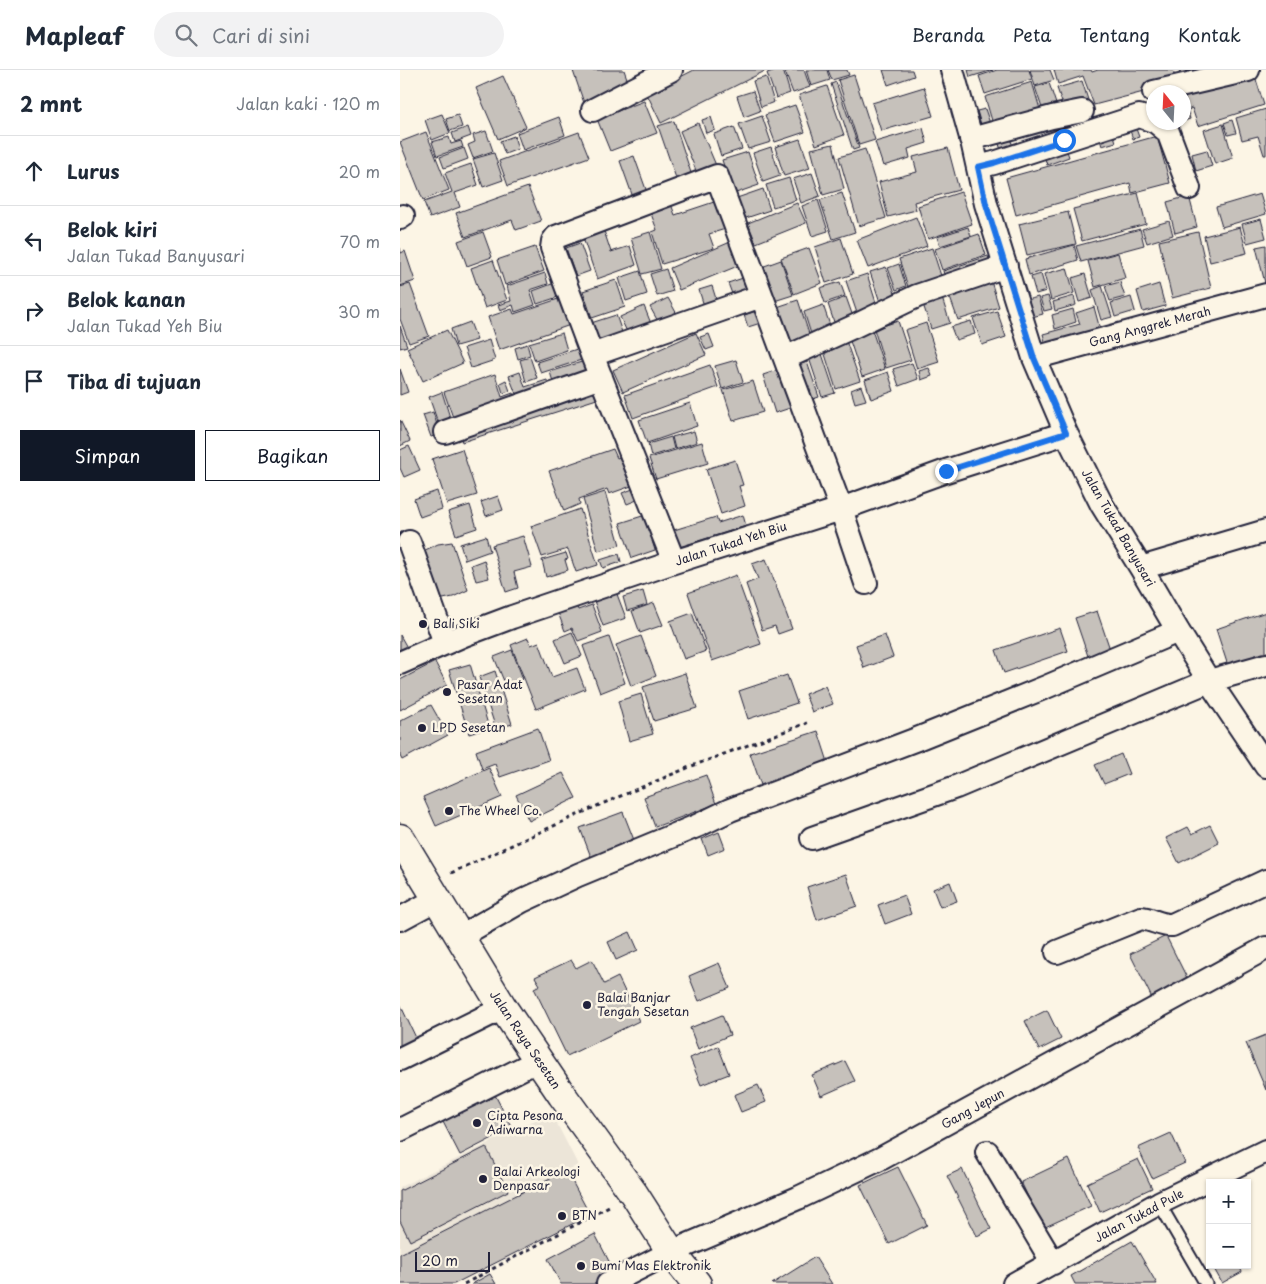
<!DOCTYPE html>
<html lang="id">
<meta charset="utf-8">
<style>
:root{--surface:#fff;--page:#f2f2f3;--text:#1f2937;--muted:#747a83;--line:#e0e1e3;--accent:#111827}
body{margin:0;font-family:"Playpen Sans",sans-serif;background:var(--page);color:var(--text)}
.controls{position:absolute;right:15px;bottom:15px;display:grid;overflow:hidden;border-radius:0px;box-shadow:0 1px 4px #0004}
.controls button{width:45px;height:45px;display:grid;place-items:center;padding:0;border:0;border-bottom:1px solid var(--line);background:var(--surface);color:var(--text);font:25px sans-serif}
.compass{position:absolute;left:746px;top:15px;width:45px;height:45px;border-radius:50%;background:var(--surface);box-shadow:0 1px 4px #0004;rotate:342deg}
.scale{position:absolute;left:15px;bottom:12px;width:75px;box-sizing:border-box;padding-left:5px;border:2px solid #22223b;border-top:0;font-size:14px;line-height:18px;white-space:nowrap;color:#22223b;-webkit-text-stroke:4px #fcf5e5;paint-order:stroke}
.stop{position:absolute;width:15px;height:15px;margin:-11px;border:4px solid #1a73e8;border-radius:50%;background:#fff}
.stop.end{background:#1a73e8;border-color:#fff;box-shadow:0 1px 5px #0008}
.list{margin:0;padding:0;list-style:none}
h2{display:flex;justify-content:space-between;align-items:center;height:65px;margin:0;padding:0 20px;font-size:21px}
h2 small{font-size:16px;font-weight:400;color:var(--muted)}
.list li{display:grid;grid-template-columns:32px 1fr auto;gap:15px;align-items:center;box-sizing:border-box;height:70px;padding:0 20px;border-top:1px solid var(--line)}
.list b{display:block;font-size:19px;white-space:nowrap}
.list p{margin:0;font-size:16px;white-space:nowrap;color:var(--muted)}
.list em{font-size:16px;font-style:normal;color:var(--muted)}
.actions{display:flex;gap:10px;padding:15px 20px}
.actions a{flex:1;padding:11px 0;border:1px solid var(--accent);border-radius:0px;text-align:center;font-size:18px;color:var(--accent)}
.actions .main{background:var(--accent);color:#fff}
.icon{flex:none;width:28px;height:28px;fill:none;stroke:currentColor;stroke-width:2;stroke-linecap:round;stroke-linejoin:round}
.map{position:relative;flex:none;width:866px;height:1214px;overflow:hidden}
header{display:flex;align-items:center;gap:30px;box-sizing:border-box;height:70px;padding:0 25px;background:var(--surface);border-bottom:1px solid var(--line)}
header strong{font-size:24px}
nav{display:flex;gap:28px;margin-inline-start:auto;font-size:18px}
.search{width:350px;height:45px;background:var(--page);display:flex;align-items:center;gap:12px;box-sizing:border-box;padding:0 18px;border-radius:28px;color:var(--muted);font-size:19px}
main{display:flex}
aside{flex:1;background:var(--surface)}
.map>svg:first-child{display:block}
</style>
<header>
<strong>Mapleaf</strong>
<div class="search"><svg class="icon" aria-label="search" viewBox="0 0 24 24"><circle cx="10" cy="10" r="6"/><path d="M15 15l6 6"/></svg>Cari di sini</div>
<nav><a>Beranda</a><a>Peta</a><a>Tentang</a><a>Kontak</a></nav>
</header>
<main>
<aside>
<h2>2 mnt<small>Jalan kaki · 120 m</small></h2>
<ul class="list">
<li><svg class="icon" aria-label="ahead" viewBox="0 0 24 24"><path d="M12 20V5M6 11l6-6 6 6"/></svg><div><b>Lurus</b></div><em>20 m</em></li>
<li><svg class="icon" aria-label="left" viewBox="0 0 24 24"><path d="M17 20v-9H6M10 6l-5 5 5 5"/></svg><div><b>Belok kiri</b><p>Jalan Tukad Banyusari</p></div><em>70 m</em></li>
<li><svg class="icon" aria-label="right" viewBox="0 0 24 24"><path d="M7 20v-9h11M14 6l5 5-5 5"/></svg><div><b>Belok kanan</b><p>Jalan Tukad Yeh Biu</p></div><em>30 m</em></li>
<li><svg class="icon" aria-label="arrive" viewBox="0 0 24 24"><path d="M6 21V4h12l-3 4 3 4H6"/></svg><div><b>Tiba di tujuan</b></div></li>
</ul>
<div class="actions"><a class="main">Simpan</a><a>Bagikan</a></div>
</aside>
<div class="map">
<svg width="866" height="1214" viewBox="0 0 866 1214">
<rect width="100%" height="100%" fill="#fcf5e5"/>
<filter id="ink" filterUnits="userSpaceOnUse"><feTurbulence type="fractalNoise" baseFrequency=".02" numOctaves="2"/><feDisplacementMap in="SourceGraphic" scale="10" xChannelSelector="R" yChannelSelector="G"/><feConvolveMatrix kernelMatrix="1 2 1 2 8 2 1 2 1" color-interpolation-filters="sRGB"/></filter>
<g filter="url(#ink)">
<!-- built -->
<path fill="#ece5d8" d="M151,1042L178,1095L0,1184V1117Z"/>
<!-- building -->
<path fill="#c6c1bb" stroke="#22223b" d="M176,0H224L230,17L184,33L173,1Z
M294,0H367L261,53L247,24Z
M376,0H383L390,23L376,28L367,3Z
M390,0H404L410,17L393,23L385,2Z
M406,0H427L430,10L411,16Z
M428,0H447L449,5L432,10Z
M483,0H512L514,6L488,15Z
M568,0H593L570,7Z
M597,0H629L632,9L585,24L579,6Z
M630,0H650L654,10L635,16Z
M654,0H691L692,2L698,0H773L778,13L694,35L683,6L658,14Z
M779,0H801L781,7Z
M853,0L864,35L798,56L792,38L788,40L784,26Z
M454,5L475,70L459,75L438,10Z
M103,6L126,57L98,69L76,18Z
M366,7L374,32L361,37L353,11Z
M682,11L690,36L666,44L657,18Z
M436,12L459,78L453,80L431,14Z
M632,12L642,46L595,61L585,27Z
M649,13L658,40L644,44L635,17Z
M427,16L444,65L416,75L399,25Z
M524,17L533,46L481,61L472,33Z
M353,21L360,41L344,47L337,26Z
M784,30L790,49L784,51Z
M244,31L257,63L210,81L197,49Z
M395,35L405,62L375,72L365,45Z
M585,39L592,59L583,61L577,41Z
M866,39V85H864L858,66L842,70L836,48Z
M42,44L50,63L32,70L25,50Z
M58,45L62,57L50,61L46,49Z
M362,46L371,72L348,79L339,54Z
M159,47L165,65L123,80L117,63Z
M311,47L315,60L306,63L302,50Z
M832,50L836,63L828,65L824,53Z
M274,51L293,109L278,114L258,56Z
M298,53L318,100L299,108L280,61Z
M734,53L739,67L733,69L728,55Z
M823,54L833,88L815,94L804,60Z
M68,57L71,66L55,72L52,63Z
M334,57L342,79L321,86L314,64Z
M523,58L527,73L508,79L510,88L483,96L475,72Z
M712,59L716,72L702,76L698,63Z
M86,61L93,81L73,88L68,75L75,72L73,65Z
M26,62L49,120L23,130L0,72Z
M179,62L189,87L108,116L99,91Z
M114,66L118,79L105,84L100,71Z
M757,66L770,113L732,123L730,113L616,145L606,108Z
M49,67L51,74L61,71L63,77L37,86L32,72Z
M610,68L615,82L603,86L598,71Z
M400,69L410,98L384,106L375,77Z
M664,72L669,87L647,95L642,79Z
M433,74L444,119L423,125L411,79Z
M371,77L380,106L363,112L353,83Z
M64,78L68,89L44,98L40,87Z
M548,78L559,120L514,132L516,140L488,147L479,112L517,102L513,87Z
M465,79L486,148L459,156L439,87Z
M807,80L812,96L796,101L792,84Z
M348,82L359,115L333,124L322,90Z
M94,83L103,110L83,117L73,89Z
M234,86L248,125L234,130L220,91Z
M71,94L78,115L55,123L60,137L30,148L24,132L52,122L45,103Z
M412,103L420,126L401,133L393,109Z
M389,108L396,130L373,137L366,115Z
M128,117L141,151L116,160L112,150L65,167L56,143Z
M363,119L370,140L340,150L334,129Z
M561,122L572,154L528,169L518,136Z
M442,123L455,162L433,169L420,130Z
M738,123L746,154L682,171L673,139Z
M860,124L866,144L822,157L816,137Z
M789,126L797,157L775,163L767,132Z
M323,129L332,157L309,164L314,178L262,194L252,162L257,160L250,141L271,134L275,145Z
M418,130L428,161L412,166L402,136Z
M397,133L406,153L356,173L348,153Z
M668,142L676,174L627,185L619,154Z
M516,147L527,176L468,198L457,170Z
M861,149L866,168L847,173L842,154Z
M769,151L773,165L747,173L742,159Z
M568,157L571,166L540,176L537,167Z
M840,157L847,183L810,192L804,166Z
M740,159L744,175L681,192L676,176Z
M204,161L211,182L230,176L236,195L197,209L183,168Z
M83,162L92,187L67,196L58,171Z
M250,162L261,199L242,204L231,168Z
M798,162L811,218L772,228L759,171Z
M579,164L586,185L542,200L535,179Z
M441,168L453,204L426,213L415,177Z
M335,170L345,193L279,220L270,198Z
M180,173L190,201L176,206L166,178Z
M674,175L678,190L629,205L625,189Z
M866,175V212L865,213L856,177Z
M135,177L144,201L105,215L97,190Z
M0,178L1,183L5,181L15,211L0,216Z
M409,178L422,213L394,224L381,188Z
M532,178L543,212L510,223L499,189Z
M718,183L725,208L695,217L688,191Z
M588,186L591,196L546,211L543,201Z
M93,190L107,230L85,238L71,198Z
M381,190L393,225L368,233L356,199Z
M499,194L506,216L496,220L488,198Z
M486,197L498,232L482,238L470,202Z
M667,198L674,223L651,230L644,204Z
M266,199L273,221L257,226L250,204Z
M240,201L247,224L226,231L219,208Z
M145,203L148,214L130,220L135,235L115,242L113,235L100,240L98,235L111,231L107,216Z
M467,204L478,239L458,246L446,211Z
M641,204L646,221L636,224L631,207Z
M685,204L692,228L679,232L672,208Z
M346,207L349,219L332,224L328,213Z
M590,208L599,237L558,250L548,222Z
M216,210L225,237L192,248L183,221Z
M160,211L164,225L137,234L133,221Z
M440,212L445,226L425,233L420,218Z
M720,212L725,227L710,231L705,216Z
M10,214L29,266L9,273L0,249V217Z
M759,214L765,236L743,242L737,221Z
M312,216L317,232L304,236L299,220Z
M702,216L712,247L701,250L692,220Z
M648,226L652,239L644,241L640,228Z
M674,226L676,235L655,241L653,232Z
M164,227L173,254L99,280L88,247L112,239L114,244Z
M446,227L456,255L437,261L428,234Z
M638,227L643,244L632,247L627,230Z
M731,227L735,241L715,247L711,233Z
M268,228L278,246L260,255L250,237Z
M542,228L550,253L531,259L523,234Z
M398,230L412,273L389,282L374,238Z
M423,235L432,261L412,267L404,242Z
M244,236L252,256L229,266L220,247Z
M694,237L702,267L648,282L643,264L680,254L676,243Z
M363,239L367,251L348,257L344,245Z
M673,239L676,252L655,259L652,245Z
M597,241L606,267L582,275L573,248Z
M216,245L224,268L200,277L191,253Z
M498,251L511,290L486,298L474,259Z
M571,251L575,264L556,270L551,257Z
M70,252L77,270L56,276L51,259Z
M526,253L539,292L517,299L505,260Z
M0,256L7,276L0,278Z
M47,260L63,293L23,311L7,278Z
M472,260L485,299L462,307L449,268Z
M162,263L167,280L135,291L129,273Z
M296,263L306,285L223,322L213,300Z
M309,264L314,277L306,280L300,267Z
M89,270L95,290L71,298L64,278Z
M446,271L460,311L436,319L423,278Z
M127,274L130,285L118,289L115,278Z
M177,279L181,290L141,303L137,292Z
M422,284L435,323L422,327L409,288Z
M130,287L137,308L126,312L120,290Z
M188,290L192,302L154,315L150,302Z
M336,290L343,312L322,319L315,296Z
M407,292L419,327L407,331L395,296Z
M512,293L518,309L499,316L493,299Z
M310,295L318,317L233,348L225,325Z
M384,298L396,336L375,343L363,305Z
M529,298L532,306L521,310L519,301Z
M0,299L8,322L0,325Z
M120,302L125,317L147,310L148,317L118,329L109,306Z
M488,302L494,321L471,329L465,310Z
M95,304L102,327L113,323L116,332L56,356L44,322Z
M106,310L110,321L103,323L100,313Z
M353,311L363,342L333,351L323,320Z
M196,314L200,328L62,372L58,358Z
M461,316L466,330L455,333L451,320Z
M42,322L53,357L41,361L29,327Z
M290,333L297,356L247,373L239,350Z
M33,342L40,364L31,367L23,345Z
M0,350L10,371L0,376Z
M294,361L297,372L275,379L272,367Z
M271,367L274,379L251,386L248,374Z
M302,372L308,393L256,409L249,388Z
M9,376L20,400L4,407L0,398V380Z
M62,379L77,425L47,434L32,389Z
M213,379L217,388L227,384L237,414L209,424L207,419L179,429L180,434L164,441L149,401Z
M335,390L343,415L339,416L345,436L321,444L306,399Z
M233,419L237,430L227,434L222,423Z
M37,421L42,439L20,447L14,429Z
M205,422L220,475L198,481L183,429Z
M98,426L103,440L86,446L81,432Z
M70,435L77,458L56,465L48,442Z
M180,439L198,495L176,502L168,479L142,487L131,456Z
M252,443L260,468L252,471L255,480L232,488L220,453Z
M343,445L346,456L279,477L274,460L316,447L318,453Z
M86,466L90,481L65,490L60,474Z
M123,466L132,497L114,502L118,518L106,522L92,475Z
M52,472L68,520L53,527L38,530L21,482L38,474Z
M166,483L168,489L165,490L168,500L146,507L142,490Z
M219,484L221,492L203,498L200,490Z
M366,489L392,559L378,564L375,556L362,560L346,514L358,509L352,494Z
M84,490L89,508L76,511L71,495Z
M336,505L361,574L312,591L288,523Z
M215,519L226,548L203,556L193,528Z
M243,521L247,535L227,541L223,527Z
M176,533L178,540L192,535L202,562L178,571L172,558L165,561L157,540Z
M254,533L263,555L240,563L232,541Z
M697,541L712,585L690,592L675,548Z
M866,542V586L829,599L816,559Z
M292,543L306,581L284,589L270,551Z
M660,558L668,581L604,603L596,580Z
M172,562L182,586L165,593L155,569Z
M0,565L10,583L0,589Z
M485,565L493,587L464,598L456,575Z
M241,566L256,606L231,616L216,575Z
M209,567L225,613L200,623L183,576Z
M128,568L131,575L139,572L152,607L177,598L185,619L136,639L111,575Z
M112,580L123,609L106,616L94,587Z
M35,592L47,615L0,640V610Z
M70,594L89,658L69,664L49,600Z
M95,601L112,654L96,659L79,607Z
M285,603L297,638L254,651L243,617Z
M387,605L397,633L348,649L339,621Z
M425,616L433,634L412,642L405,624Z
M241,624L253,664L229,671L218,631Z
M31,635L48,665L2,690L0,686V651Z
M138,658L149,690L100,707L95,694L82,699L76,681Z
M418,661L429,695L362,718L350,683Z
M721,684L729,704L704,714L695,695Z
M89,698L102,727L36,756L23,727Z
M163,703L176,728L129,751L116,725Z
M306,705L316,734L255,757L244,727Z
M223,742L234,770L191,787L180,758Z
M810,755L819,773L779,793L766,768L788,757L792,764Z
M319,762L325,778L308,785L302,769Z
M446,804L457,836L417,850L407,817Z
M550,812L557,831L540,837L533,819Z
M504,825L511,844L485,854L478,835Z
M230,862L238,880L216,890L208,872Z
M766,866L788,910L752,928L730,884Z
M171,890L176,898L192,890L204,914L218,907L239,951L167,986L134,918L140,915L135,907Z
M319,893L330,918L299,931L289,906Z
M0,934L18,972L0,981Z
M647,940L661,969L639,980L625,951Z
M322,945L330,965L298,979L290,958Z
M866,965V1020L846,973Z
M318,976L329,1004L301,1015L290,988Z
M445,991L455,1011L421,1026L412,1005Z
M358,1015L366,1032L341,1042L334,1025Z
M93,1021L112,1058L60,1085L41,1048Z
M771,1063L785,1093L752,1108L738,1078Z
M86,1077L108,1121L10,1171L0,1151V1121Z
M669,1089L691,1136L643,1158L621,1112Z
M738,1089L752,1118L700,1142L687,1113Z
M498,1097L527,1155L489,1174L460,1115Z
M562,1099L591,1159L577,1166L547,1106Z
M166,1100L190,1145L54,1214H0V1184Z
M195,1164L215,1203L194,1214H161L148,1189Z
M732,1171L757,1214H675L671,1206Z
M415,1187L432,1214H372Z
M812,1195H839L842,1202L822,1213Z
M90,1204L96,1214H72Z"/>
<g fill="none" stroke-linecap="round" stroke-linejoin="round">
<!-- lane casing -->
<g stroke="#22223b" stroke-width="15">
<path id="lane" d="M759,1133L806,1214"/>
</g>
<!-- street casing -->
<g stroke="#22223b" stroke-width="26">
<path id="street" d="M552,0L572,71L586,134L634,288L666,363L702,435L741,498L778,561L809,611L866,696
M754,22L848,0
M193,40L271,0
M756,52L768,62L789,118
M571,69L652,47L682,41
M578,97L594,93L739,46L754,51
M0,148L3,146
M192,285L361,226
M385,288L455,256L517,226L606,196
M634,288L866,225
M45,362L201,307
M9,472L45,573
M274,492L192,285L152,178L153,171L156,167L317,106L441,439L466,513
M741,498L866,461
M0,593L64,565L112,547L274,492L441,439L546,401L666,363
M412,768L556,717L809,611L866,595
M0,849L37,829
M59,867L122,831L178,805L299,755L330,740L517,669L646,617L778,561
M657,882L741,848C752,849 761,856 772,855L866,811
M0,989L103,938
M0,1060L139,990
M587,1082L653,1193
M208,1214L271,1182L398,1128L482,1088L866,878
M614,1214L759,1133L866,1081"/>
</g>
<!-- secondary casing -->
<g stroke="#22223b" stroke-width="31">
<path id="secondary" d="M0,768L103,938L162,1025L234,1124L271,1182L297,1214"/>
</g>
<!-- path -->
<path stroke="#22223b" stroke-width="3" stroke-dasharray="4 4" stroke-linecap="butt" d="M51,803L197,736L292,696L407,653
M64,1214L211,1136"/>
<!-- lane -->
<use href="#lane" stroke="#fcf5e5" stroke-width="11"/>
<!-- street -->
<use href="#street" stroke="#fcf5e5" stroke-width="22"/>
<!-- secondary -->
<use href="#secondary" stroke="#fcf5e5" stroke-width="28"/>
</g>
</g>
<g fill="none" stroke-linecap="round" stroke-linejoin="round" filter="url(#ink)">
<!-- route -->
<path stroke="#1a73e8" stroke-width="6" d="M546,401L666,363L634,288L586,134L578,97L594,93L664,70"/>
</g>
<!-- markers -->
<g fill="#22223b" stroke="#fcf5e5" stroke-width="2">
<circle cx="23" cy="554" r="5"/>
<circle cx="47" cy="622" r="5"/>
<circle cx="22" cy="658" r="5"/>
<circle cx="49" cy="741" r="5"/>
<circle cx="187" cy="935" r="5"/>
<circle cx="77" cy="1053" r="5"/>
<circle cx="83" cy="1109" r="5"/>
<circle cx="162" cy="1146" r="5"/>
<circle cx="181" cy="1196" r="5"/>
</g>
<g text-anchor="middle" stroke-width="5" stroke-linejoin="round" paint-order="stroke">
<!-- street labels -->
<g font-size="12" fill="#22223b" stroke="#fcf5e5">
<text transform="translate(750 257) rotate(-15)" y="4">Gang Anggrek Merah</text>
<text transform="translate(718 458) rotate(60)" y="4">Jalan Tukad Banyusari</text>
<text transform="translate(331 474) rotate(-18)" y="4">Jalan Tukad Yeh Biu</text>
<text transform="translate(125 970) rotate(56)" y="4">Jalan Raya Sesetan</text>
<text transform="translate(573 1039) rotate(-29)" y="4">Gang Jepun</text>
<text transform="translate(739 1146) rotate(-28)" y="4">Jalan Tukad Pule</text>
</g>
<!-- poi labels -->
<g font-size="12" fill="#22223b" stroke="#fcf5e5" text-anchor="start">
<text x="33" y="558">Bali Siki</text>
<text x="57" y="619">Pasar Adat<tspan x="57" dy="14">Sesetan</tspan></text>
<text x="32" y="662">LPD Sesetan</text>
<text x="59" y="745">The Wheel Co.</text>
<text x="197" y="932">Balai Banjar<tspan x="197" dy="14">Tengah Sesetan</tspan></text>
<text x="87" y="1050">Cipta Pesona<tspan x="87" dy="14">Adiwarna</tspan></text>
<text x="93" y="1106">Balai Arkeologi<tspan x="93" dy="14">Denpasar</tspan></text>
<text x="172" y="1150">BTN</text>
<text x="191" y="1200">Bumi Mas Elektronik</text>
</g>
</g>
</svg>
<div class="controls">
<button>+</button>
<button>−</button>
</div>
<svg class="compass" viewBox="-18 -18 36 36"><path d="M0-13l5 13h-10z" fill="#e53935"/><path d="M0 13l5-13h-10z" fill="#747a83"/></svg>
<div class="scale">20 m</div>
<div class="stop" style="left:664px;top:70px"></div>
<div class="stop end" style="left:546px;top:401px"></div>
</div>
</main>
